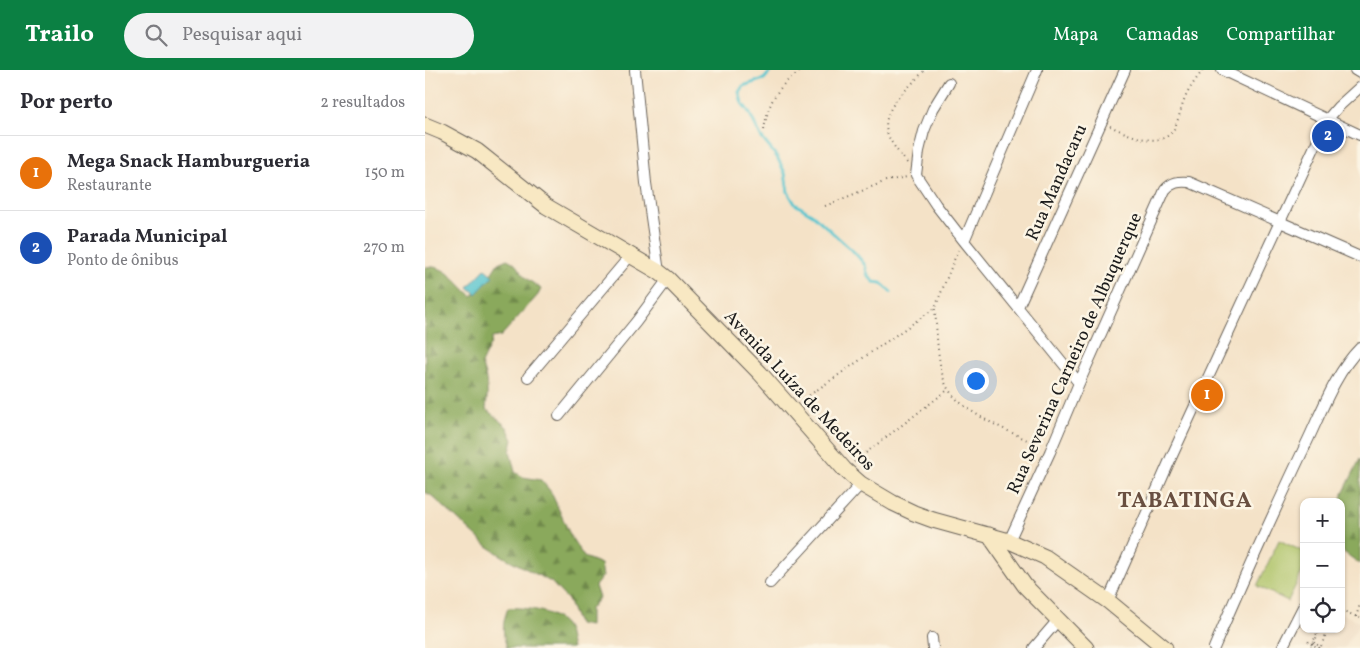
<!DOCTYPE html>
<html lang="pt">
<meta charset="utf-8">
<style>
:root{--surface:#fff;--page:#f2f2f3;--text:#2b2b33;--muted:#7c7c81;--line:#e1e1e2;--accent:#0b8043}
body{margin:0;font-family:Vollkorn,serif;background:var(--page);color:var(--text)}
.controls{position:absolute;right:15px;bottom:15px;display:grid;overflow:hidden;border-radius:10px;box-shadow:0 1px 4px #0004}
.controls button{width:45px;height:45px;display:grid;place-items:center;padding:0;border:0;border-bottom:1px solid var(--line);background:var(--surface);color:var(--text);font:25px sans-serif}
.you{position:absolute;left:550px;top:310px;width:18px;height:18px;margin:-12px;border:4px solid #fff;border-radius:50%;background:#1a73e8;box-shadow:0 0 0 8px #1a73e833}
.badge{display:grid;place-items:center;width:32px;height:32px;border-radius:50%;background:var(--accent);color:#fff;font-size:16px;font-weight:700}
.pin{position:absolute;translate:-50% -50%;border:2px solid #fff;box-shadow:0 1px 5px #0006}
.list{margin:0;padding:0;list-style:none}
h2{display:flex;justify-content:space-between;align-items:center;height:65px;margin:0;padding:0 20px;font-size:21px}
h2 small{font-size:16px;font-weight:400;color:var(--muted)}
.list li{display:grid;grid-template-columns:32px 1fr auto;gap:15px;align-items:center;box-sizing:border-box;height:75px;padding:0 20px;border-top:1px solid var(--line)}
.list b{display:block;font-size:19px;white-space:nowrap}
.list p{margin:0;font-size:16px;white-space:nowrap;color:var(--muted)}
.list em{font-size:16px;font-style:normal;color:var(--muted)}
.icon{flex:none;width:28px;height:28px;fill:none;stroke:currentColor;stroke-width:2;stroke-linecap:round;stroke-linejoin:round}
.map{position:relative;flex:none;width:935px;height:578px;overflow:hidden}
header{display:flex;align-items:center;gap:30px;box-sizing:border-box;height:70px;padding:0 25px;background:var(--accent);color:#fff}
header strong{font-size:24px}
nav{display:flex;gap:28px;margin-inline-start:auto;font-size:18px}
.search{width:350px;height:45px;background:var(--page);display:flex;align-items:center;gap:12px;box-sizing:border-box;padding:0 18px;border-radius:28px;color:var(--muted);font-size:19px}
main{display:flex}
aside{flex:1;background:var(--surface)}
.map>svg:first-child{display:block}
</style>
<header>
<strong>Trailo</strong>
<div class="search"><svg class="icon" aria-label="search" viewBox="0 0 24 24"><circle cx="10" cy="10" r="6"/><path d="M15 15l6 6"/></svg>Pesquisar aqui</div>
<nav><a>Mapa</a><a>Camadas</a><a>Compartilhar</a></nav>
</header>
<main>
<aside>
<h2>Por perto<small>2 resultados</small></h2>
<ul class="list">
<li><span class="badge" style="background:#e8710a">1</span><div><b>Mega Snack Hamburgueria</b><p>Restaurante</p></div><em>150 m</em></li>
<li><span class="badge" style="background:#1a4fb4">2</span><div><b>Parada Municipal</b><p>Ponto de ônibus</p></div><em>270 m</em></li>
</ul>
</aside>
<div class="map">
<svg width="935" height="578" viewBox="0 0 935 578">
<defs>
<pattern id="forest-firs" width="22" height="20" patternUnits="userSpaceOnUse" patternTransform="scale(1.25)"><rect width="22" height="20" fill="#8aa95c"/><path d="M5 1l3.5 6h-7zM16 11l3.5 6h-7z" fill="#70894b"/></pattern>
</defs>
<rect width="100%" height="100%" fill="#fcf5e5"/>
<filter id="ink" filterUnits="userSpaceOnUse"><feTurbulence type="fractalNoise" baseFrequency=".02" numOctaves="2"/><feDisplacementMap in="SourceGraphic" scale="10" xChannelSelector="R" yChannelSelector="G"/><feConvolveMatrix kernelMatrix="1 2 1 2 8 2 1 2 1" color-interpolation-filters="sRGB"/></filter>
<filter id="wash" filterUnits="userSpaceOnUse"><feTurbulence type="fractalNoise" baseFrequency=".0096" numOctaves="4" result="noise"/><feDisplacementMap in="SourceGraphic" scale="20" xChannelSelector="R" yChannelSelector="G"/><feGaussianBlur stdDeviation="1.12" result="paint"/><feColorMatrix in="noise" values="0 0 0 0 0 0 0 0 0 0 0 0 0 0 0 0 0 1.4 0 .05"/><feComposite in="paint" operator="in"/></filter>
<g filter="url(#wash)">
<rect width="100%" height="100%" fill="#f4e2c7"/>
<!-- built -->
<path fill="#ead3b8" d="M916,543L935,553L919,578H863L879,546V559H916Z"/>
<!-- forest -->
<path fill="url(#forest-firs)" stroke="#53623c" d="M82,189C93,194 92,198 99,206C103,211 111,214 116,219L113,225L76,266L67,268L66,273L56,294C63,309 63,322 61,339L82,357L88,370L85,381L90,402L98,407L116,410L126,422L146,467L159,487L176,494L178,506L170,516L174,528L165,539V556L153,554L143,530L126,512L79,487L62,476L7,426L0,422V197C22,194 32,214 47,226L68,201L73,193Z
M935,389V494L916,480V432H914Z
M83,538C100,537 128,540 140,555C144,560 145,572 147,578H82C77,563 77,553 83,538Z"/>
<!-- garden -->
<path fill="#adc367" stroke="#647042" d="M854,470L879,482V498L863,531L832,516Z"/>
<!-- water -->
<path fill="#58c5cf" stroke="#3a7076" d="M60,199L68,206L51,224L43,217Z"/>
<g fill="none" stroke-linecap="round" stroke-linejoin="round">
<!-- stream -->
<path stroke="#58c5cf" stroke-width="3" d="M347,0L339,9L318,16L314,22L317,33L324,42L336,67L352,87L360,103L363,122L370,134L388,145L430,183L440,195L443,206L449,212L456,213L466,222"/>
</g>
</g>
<g filter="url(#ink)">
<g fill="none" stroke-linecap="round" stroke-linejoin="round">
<!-- street casing -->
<g stroke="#686158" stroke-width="12">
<path id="street" d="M210,0L221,113L234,202
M797,0L935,65
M930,0L935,3
M524,13L508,39L499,61L494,81L491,105L511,135L539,171L654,313
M539,171L612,0
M593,237L700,0
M103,307L205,186
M134,346L211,252L243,209
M584,471L625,382L654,313L740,120C747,112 754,111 764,112L935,187
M345,513L436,414
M683,531L745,390L902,50L913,37L935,17
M507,568L508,578
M609,578L633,550
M789,578C818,509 849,442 881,374C896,343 910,303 935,278
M857,578L879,535"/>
</g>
<!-- secondary casing -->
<g stroke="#686158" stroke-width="17">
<path id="secondary" d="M0,55L17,62L52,81L121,136L234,202L243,209L335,303L419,399L436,414L468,433L489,443L508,450L584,471L620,487L683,531L740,578
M564,465L600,516L661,578"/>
</g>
<!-- path -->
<path stroke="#686158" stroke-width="2" stroke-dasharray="1 4" stroke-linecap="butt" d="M685,56C702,64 736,81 749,59C754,49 756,37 761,26C765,17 772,8 778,0
M339,60C343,32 353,14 378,0
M482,93C464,70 451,57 472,29L500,0
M400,136L461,111L482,107
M510,239C512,261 512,295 521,315C535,344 589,362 616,377
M376,331L510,238L533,180
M429,392L524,319
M916,540L935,548
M931,547L935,534
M887,574L894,559
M896,576L903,559
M886,578L888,575L883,573L884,571L895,576L894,578"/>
<!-- street -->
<use href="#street" stroke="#fff" stroke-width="10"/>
<!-- secondary -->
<use href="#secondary" stroke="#f8e8c3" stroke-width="15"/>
<!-- path-bridge -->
<path stroke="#686158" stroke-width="2" stroke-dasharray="1 4" stroke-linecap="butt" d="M895,578L888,575L895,559"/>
</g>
</g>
<g text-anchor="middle" stroke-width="5" stroke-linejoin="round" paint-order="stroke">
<!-- street labels -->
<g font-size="18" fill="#1c1c1c" stroke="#fcf5e5">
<text transform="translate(631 112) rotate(-66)" y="6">Rua Mandacaru</text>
<text transform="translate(649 283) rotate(-66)" y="6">Rua Severina Carneiro de Albuquerque</text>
<text transform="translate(375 320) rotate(47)" y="6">Avenida Luíza de Medeiros</text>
</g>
<!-- district labels -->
<g font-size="22" font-weight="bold" letter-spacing="1" fill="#694f40" stroke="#fcf5e5">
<text x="760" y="437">TABATINGA</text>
</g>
</g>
</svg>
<div class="controls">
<button>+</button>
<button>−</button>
<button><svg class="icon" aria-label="locate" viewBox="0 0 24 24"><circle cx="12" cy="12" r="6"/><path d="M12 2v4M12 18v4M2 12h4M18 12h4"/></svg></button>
</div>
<div class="you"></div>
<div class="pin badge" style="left:782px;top:325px;background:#e8710a">1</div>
<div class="pin badge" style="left:903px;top:66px;background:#1a4fb4">2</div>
</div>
</main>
